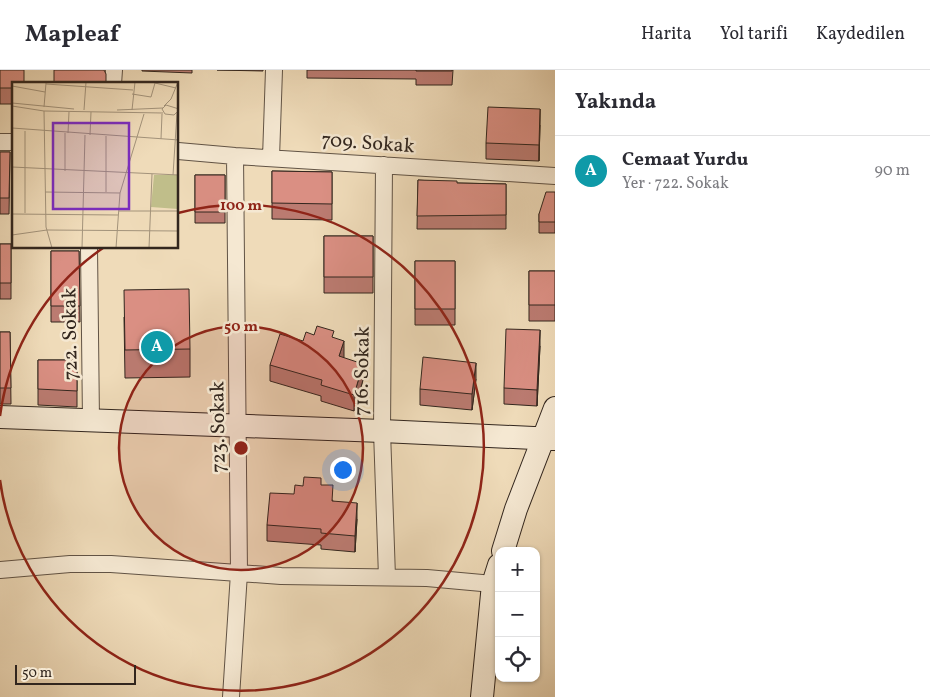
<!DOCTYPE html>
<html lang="tr">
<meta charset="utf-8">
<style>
:root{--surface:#fff;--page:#f2f2f3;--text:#2b2b33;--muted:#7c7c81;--line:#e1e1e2;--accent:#7c3aed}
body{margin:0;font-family:Vollkorn,serif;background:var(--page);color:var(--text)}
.controls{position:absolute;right:15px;bottom:15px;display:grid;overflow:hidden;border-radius:10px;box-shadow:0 1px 4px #0004}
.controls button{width:45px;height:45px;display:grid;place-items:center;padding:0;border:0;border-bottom:1px solid var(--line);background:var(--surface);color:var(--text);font:25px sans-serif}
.scale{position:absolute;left:15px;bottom:12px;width:121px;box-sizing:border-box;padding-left:5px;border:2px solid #32261e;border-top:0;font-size:14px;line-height:18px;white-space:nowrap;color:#32261e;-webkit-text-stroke:4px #f5e8d2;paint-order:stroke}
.you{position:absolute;left:342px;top:399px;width:18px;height:18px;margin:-12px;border:4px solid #fff;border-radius:50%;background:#1a73e8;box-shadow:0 0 0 8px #1a73e833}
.badge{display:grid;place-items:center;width:32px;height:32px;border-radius:50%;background:var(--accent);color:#fff;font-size:16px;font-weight:700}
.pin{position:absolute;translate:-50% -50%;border:2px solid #fff;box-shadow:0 1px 5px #0006}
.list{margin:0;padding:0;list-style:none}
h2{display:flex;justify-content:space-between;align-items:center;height:65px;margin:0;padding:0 20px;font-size:21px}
h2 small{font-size:16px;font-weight:400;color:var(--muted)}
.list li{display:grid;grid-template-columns:32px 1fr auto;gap:15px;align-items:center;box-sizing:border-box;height:70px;padding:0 20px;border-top:1px solid var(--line)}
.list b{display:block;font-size:19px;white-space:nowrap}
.list p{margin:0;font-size:16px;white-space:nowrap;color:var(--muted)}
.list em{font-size:16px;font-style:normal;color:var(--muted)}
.icon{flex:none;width:28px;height:28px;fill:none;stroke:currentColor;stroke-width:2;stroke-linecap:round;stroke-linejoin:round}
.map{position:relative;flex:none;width:555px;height:627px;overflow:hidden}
header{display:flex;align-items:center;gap:30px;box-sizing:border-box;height:70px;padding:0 25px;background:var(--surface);border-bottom:1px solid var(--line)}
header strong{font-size:24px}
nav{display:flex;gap:28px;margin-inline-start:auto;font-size:18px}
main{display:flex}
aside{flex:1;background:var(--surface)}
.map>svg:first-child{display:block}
</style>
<header>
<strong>Mapleaf</strong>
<nav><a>Harita</a><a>Yol tarifi</a><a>Kaydedilen</a></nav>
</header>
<main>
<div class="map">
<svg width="555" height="627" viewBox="0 0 555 627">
<rect width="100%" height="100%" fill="#efdbb9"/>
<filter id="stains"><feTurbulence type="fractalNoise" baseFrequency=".004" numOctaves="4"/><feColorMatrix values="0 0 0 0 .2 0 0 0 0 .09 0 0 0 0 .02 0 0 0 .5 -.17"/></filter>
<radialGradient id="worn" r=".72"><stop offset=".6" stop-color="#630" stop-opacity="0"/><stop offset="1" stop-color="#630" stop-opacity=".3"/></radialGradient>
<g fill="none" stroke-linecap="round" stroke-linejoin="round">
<!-- street casing -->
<g stroke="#615345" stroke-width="18">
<path id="street" d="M113,14L114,0
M0,72H14
M178,81L235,86L555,106
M271,88L274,0
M384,95L382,361L387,507
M89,178L91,350
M0,500L70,494H111L281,506L427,508L493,514
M231,627L239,503L235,86"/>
</g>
<!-- secondary casing -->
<g stroke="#32261e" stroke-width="24">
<path id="secondary" d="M0,347L382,361L555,369
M503,481L516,439L555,338
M482,627L493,514L499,495"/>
</g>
<!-- street -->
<use href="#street" stroke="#f5e8d2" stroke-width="16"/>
<!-- secondary -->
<use href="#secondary" stroke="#f5e8d2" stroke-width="22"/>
</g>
<!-- wall -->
<path fill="#bb7b71" stroke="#32261e" d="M0,0L14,14V34H0Z
M142,0H192V3L142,1Z
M217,0H263V1Z
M307,0H453L452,15H416V9L307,8Z
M540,55L539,91L486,89V73Z
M0,82H10L9,144H0Z
M272,101L332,102V150L272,149Z
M195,105H225V153H195Z
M418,110L457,113L506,114V159H417Z
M555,122V163H539V144Z
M324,166H373V223H324Z
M0,174H11V229H0Z
M51,181H79L80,252H51Z
M415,191H455V255H415Z
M529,201H555V251H529Z
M124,247L190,279V307L125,308Z
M0,262H10L11,334H0Z
M314,265L334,268L343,288L363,310L354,341L321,331V326L270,311V295Z
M540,276L537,336L504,334V318Z
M38,290H77V337L38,335Z
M476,309L472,340L420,335V319Z
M321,415L333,431L357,449L355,482L321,479V475L267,471V455L294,424L303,416Z"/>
<!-- shaded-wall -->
<path fill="#99645c" stroke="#32261e" d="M540,39V55L539,91V75Z
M540,260V276L537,336V320Z
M344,271V287L339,302V286Z
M476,293V309L472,340V324Z
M363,294V310L354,341V325Z
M357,433V449L355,482V466Z"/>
<!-- building -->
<path fill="#da8f83" stroke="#32261e" d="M0,0H24V14H14V18H0Z
M54,0H104L106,4V14H54Z
M416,0H452V1H416Z
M488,37L540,39L539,75L486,73Z
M0,82H10L9,128H0Z
M272,101L332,102V134L272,133Z
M195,105H225V142H195Z
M418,110L457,111V113L506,114V145L417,146Z
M546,122H555V152H539V144Z
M324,166H373V207H324Z
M0,174H11V213H0Z
M51,181H79L80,236H51Z
M415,191H455V239H415Z
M529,201H555V235H529Z
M189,219L190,279L125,280L124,220Z
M317,256L334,261L332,267L344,271L339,286L363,294L354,325L321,315L322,310L270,295L280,264L303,271L306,262L314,265Z
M506,259L540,260L537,320L504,318Z
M0,262H10L11,318H0Z
M423,287L476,293L472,324L420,319Z
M38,290H77V321L38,319Z
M304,407L321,408V415H333L332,431L357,433L355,466L321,463V459L267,455L270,423L294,424L295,415L303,416Z"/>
<!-- distance rings -->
<circle cx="241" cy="378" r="122" fill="#8f2418" fill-opacity=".12"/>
<g fill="none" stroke="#8f2418" stroke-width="2.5">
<circle cx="241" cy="378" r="122"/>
<path d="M0 346A243 243 0 0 1 103 178M178 143A243 243 0 1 1 0 410"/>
</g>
<g text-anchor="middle" stroke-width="5" stroke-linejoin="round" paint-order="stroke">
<!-- street labels -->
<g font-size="20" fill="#32261e" stroke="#f5e8d2">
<text transform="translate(368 72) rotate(4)" y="7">709. Sokak</text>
<text transform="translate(69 264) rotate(-91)" y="7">722. Sokak</text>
<text transform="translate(361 301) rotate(-89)" y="7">716. Sokak</text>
<text transform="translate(217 357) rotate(-91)" y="7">723. Sokak</text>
</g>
</g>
<!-- overview -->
<g transform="translate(12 12)">
<rect width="166" height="166" fill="#efdbb9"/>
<path d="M142,93H166V127L139,125Z" fill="#c0be8a"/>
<path fill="none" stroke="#a3937b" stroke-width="1" d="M34,2L121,8M0,4L33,10M120,12L139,15L143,1L164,6M0,21L62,27M0,24L32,29L151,31M152,24L159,17L166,0M32,25L34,1M167,27L154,23L150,27L153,32L162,33L167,28M72,28L74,0M105,28L151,26M120,28L123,0M32,29L34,145L40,166M0,46L167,58M13,49V131M53,51V89M56,51L57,30M78,53L79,30M94,54V110M149,57L150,32M0,85L167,93M161,93L165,31M33,110L108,111M107,129H167M0,132L106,133M0,153L35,148L167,149M70,166L73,53M104,166L108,111L132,32M137,166L140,92"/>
<path fill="#7b2cbf" fill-opacity="0.15" stroke="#7b2cbf" stroke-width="2.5" d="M41,41H117V127H41Z"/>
<rect width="166" height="166" fill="none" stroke="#32261e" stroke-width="2.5"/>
</g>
<circle cx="241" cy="378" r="8" fill="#8f2418" stroke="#f5e8d2" stroke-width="2.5"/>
<g font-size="15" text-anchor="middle" font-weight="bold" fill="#8f2418" stroke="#f5e8d2" stroke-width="5" stroke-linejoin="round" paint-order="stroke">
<text x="241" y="140">100 m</text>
<text x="241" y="261">50 m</text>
</g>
<rect width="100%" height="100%" filter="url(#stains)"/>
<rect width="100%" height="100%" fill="url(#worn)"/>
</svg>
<div class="controls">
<button>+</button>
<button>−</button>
<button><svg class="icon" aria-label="locate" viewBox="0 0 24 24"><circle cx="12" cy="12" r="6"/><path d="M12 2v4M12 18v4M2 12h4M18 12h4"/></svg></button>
</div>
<div class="scale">50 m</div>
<div class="you"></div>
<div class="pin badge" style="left:157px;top:277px;background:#0f9aa8">A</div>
</div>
<aside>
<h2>Yakında<small></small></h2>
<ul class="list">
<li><span class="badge" style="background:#0f9aa8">A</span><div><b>Cemaat Yurdu</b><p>Yer · 722. Sokak</p></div><em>90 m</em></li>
</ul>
</aside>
</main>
